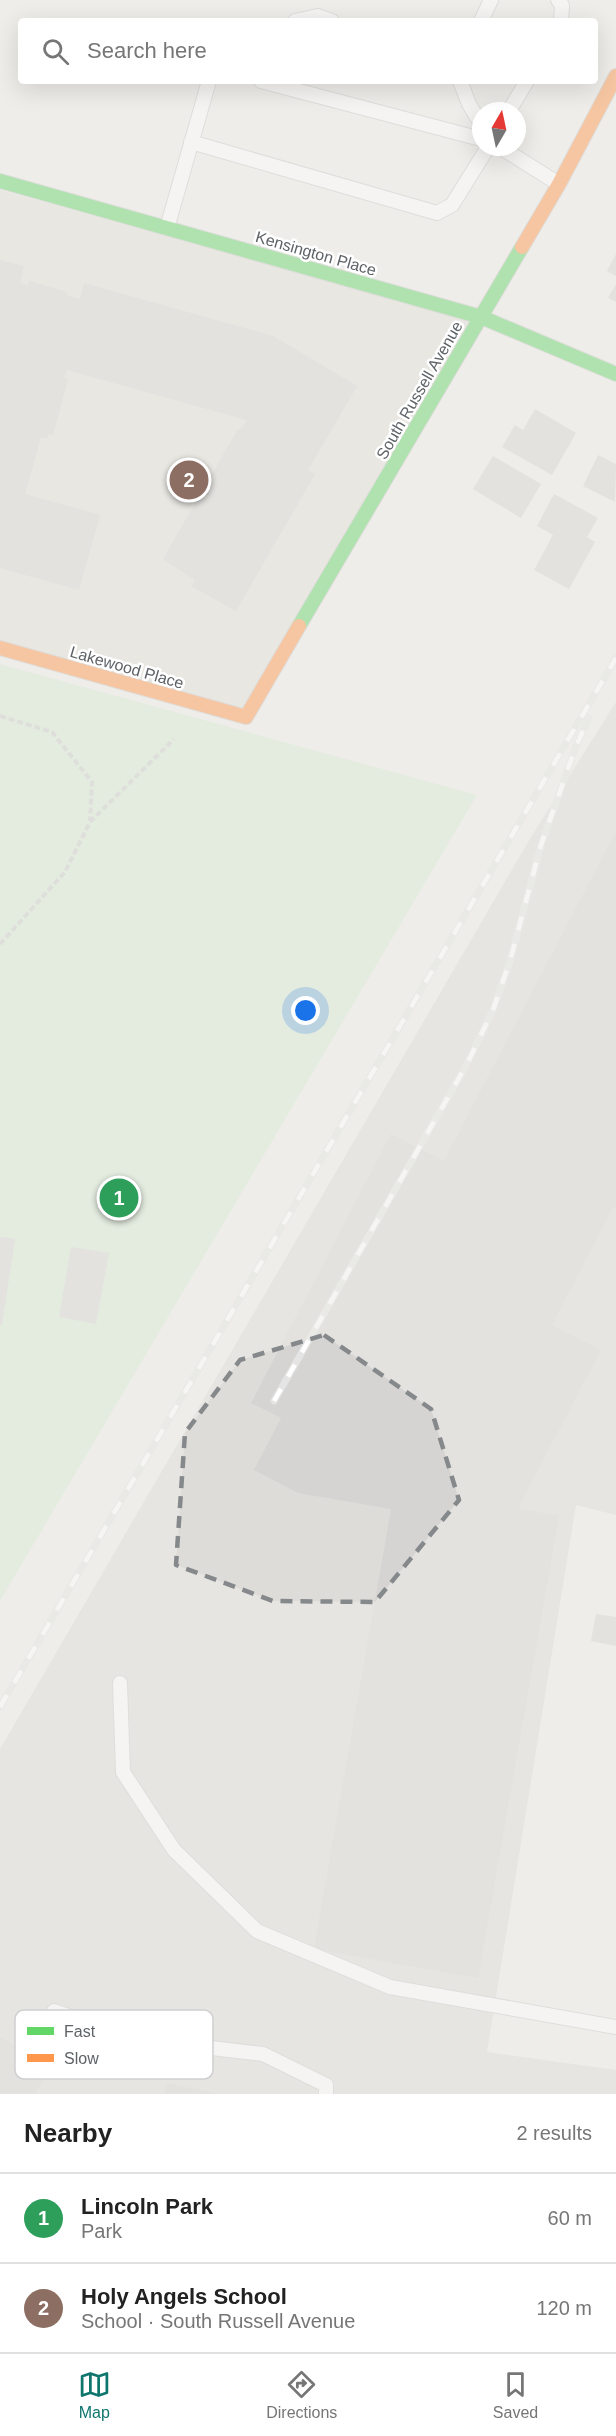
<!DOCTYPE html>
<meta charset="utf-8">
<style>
:root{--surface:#fff;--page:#f6f6f6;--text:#222;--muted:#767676;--line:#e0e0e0;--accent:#0f766e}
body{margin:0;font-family:Helvetica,sans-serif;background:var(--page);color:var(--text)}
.compass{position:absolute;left:472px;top:102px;width:54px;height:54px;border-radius:50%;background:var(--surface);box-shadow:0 6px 24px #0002;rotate:9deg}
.you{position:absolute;left:306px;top:1011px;width:21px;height:21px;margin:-15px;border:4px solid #fff;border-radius:50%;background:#1a73e8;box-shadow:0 0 0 9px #1a73e833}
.badge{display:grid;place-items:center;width:39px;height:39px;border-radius:50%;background:var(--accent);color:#fff;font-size:20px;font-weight:700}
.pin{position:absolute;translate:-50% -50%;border:3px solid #fff;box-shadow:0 2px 6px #0006}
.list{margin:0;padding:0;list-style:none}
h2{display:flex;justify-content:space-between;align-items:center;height:78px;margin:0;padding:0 24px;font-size:26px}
h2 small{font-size:20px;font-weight:400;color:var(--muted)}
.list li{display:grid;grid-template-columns:39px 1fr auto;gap:18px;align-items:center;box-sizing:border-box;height:90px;padding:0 24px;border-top:2px solid var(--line)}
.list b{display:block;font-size:22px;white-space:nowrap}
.list p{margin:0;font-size:20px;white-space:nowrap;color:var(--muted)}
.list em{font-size:20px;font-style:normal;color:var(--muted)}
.icon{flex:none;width:33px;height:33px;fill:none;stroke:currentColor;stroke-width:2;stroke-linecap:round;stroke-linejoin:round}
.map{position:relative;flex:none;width:616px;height:2094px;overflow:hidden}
.search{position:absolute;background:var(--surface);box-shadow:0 6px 24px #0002;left:18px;right:18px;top:18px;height:66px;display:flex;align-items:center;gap:15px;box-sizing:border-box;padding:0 21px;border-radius:6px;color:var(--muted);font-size:22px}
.sheet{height:258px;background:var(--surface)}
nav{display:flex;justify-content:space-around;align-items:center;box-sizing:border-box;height:84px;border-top:2px solid var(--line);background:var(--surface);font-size:16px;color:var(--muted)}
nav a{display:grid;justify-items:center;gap:3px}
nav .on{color:var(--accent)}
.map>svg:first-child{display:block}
</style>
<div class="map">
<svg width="616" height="2094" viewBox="0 0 616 2094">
<rect width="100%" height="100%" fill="#eeede9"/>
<!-- industrial -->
<path fill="#dedcd9" d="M616,702V1515L576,1505L487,2052L616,2070V2094H0V1749L531,837Z"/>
<!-- education -->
<path fill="#e1dfd9" d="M0,190L471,320L243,709L0,640Z"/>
<!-- green -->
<path fill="#d8ead5" d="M0,664L477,795L0,1601Z"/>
<!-- building -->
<path fill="#d5d4d2" d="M616,254V276L607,271Z
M0,260L24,266L20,283L28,285L29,281L67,292L66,295L80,299L84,283L273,336L357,386L308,470L315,474L236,611L191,586L195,580L163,559L238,429L240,430L247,420L67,370L64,378L68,379L53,435L49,434L47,439L41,437L25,494L100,515L79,590L0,568Z
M616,284V302L608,298Z
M535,409L576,433L552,475L502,447L515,425L523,430Z
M598,455L616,464L615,502L583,486Z
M493,456L541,484L521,518L473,489Z
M554,494L598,518L587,537L595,542L569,589L534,570L553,535L537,526Z
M616,831V1208L613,1207L552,1325L601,1350L520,1504L519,1509L559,1516L478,1978L314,1949L391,1509L298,1493L254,1470L281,1418L251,1403L391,1134L444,1161Z
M0,1237L15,1239L2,1325H0Z
M71,1247L109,1253L96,1324L59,1317Z
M596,1614L616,1617V1646L591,1641Z
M0,2037L51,2064L35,2094H0Z
M166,2083L215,2093V2094H164Z"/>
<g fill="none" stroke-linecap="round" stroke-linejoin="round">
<!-- lane casing -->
<g stroke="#cacbcb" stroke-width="16">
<path id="lane" d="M558,0L562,5L561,21
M295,21L318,16L332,21
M481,21L491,0
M261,81L481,139
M460,81L469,104L481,124
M509,111L527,81
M191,142L437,213L452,205L488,147
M500,147L559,184
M167,228L209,81
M120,1683L123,1772L174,1850L257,1931L390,1987L616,2027
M54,2011L135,2039L263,2054L326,2085V2094"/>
</g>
<!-- fast casing -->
<g stroke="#cacbca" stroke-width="16">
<path id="fast" d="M0,181L481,317L616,374
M299,626L522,247"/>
</g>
<!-- slow casing -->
<g stroke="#cacbca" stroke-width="16">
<path id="slow" d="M522,247L559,184L616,76
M0,648L246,717L299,626"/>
</g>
<!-- path -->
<path stroke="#cacecb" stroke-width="4" stroke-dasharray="6 3" stroke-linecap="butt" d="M0,716L52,732L92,782L90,821
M0,944L65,872L90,822L174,739"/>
<!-- lane -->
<use href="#lane" stroke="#fcfcfc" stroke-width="14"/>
<!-- fast -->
<use href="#fast" stroke="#63d668" stroke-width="14"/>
<!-- slow -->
<use href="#slow" stroke="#ff974d" stroke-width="14"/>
<!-- rail casing -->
<g stroke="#e3e4e3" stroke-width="7">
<path id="rail" d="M274,1401L467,1064L493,1010L510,961L541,845L576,746L589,718
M0,1707L616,658"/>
</g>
<!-- rail -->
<use href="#rail" stroke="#fff" stroke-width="4.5" stroke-dasharray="14" stroke-linecap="butt"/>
</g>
<!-- marked area -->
<path d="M0 0H616V2094H0ZM324,1335L431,1409L459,1500L375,1602L273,1601L176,1565L185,1433L240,1360Z" fill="#eeede9" fill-opacity=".55" fill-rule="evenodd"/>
<path fill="none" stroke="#86898b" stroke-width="4.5" stroke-dasharray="12 8" stroke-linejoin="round" d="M324,1335L431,1409L459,1500L375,1602L273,1601L176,1565L185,1433L240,1360Z"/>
<g text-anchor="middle" stroke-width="5" stroke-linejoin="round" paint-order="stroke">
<!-- street labels -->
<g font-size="16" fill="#5e6367" stroke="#fff">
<text transform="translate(316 253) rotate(16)" y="6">Kensington Place</text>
<text transform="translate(419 390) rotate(-60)" y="6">South Russell Avenue</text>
<text transform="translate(127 667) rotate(16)" y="6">Lakewood Place</text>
</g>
</g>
<!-- legend -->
<rect x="15" y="2010" width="198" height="69" rx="9" fill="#fff" stroke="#cfd0d1" stroke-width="1.5"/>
<rect x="27" y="2027" width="27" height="8" fill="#63d668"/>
<rect x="27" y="2054" width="27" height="8" fill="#ff974d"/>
<g font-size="16" fill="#5e6367">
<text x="64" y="2037">Fast</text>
<text x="64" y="2064">Slow</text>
</g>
</svg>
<svg class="compass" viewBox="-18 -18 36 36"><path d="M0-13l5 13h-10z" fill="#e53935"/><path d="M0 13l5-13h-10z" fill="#767676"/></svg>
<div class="you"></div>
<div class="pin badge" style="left:119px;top:1198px;background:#2e9e5b">1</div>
<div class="pin badge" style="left:189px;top:480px;background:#8d6e63">2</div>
<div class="search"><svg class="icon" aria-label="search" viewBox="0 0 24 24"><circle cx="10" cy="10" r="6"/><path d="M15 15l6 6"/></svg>Search here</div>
</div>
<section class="sheet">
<h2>Nearby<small>2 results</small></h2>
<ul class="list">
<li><span class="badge" style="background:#2e9e5b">1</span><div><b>Lincoln Park</b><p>Park</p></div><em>60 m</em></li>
<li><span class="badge" style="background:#8d6e63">2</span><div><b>Holy Angels School</b><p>School · South Russell Avenue</p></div><em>120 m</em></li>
</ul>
</section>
<nav>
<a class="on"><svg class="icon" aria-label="map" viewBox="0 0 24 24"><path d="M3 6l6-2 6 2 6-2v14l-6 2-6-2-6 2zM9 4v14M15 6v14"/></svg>Map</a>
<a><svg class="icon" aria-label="directions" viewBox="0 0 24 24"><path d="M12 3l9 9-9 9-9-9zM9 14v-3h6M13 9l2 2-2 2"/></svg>Directions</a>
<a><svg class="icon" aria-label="saved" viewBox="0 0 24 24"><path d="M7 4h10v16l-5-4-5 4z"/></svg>Saved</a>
</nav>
